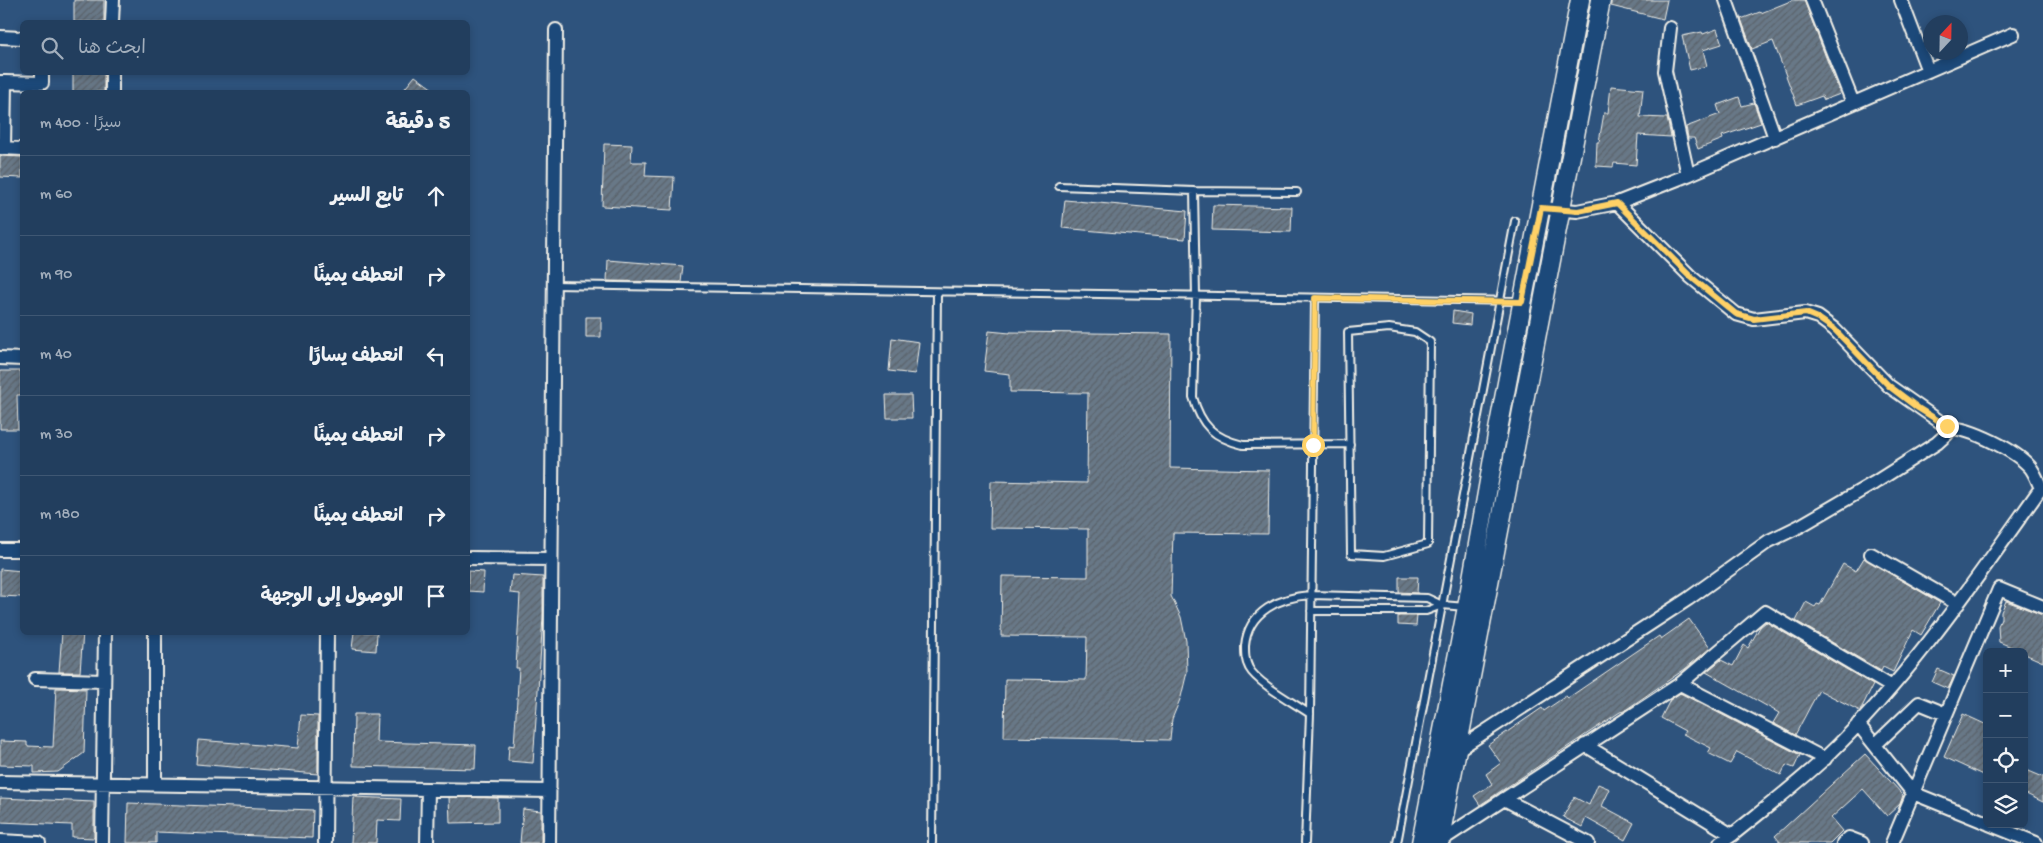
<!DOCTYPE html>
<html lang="ar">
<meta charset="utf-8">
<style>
:root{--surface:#223e5e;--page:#2e4967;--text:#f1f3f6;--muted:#a2aebc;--line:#3f5773}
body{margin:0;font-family:"Gochi Hand","Playpen Sans Arabic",sans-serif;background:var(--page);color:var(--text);direction:rtl}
.controls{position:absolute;right:15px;bottom:15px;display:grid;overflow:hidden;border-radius:8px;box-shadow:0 2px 8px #0003}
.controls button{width:45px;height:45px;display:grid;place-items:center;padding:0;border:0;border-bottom:1px solid var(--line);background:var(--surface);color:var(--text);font:25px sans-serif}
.compass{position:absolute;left:1923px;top:15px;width:45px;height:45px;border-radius:50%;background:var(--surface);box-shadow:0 2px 8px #0003;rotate:22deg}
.stop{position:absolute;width:15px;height:15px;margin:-11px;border:4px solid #ffd166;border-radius:50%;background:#fff}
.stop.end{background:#ffd166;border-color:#fff;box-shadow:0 1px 5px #0008}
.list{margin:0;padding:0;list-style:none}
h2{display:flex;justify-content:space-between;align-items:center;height:65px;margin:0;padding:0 20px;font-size:21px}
h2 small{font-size:16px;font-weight:400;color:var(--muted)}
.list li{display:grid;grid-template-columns:32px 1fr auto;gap:15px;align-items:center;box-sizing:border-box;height:80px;padding:0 20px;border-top:1px solid var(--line)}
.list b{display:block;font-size:19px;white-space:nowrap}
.list em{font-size:16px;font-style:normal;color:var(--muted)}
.icon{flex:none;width:28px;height:28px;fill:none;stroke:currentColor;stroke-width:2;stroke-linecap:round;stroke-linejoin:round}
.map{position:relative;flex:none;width:2043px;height:843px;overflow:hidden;direction:ltr}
.search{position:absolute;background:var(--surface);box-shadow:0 2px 8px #0003;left:20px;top:20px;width:450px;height:55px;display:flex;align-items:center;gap:12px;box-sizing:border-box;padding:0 18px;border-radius:8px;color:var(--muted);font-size:19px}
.panel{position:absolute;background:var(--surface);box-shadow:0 2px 8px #0003;left:20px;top:90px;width:450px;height:545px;border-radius:8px;direction:rtl}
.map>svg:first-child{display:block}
</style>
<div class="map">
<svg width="2043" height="843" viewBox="0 0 2043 843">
<defs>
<pattern id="building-hatch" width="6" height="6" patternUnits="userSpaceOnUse" patternTransform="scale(1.25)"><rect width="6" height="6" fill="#687887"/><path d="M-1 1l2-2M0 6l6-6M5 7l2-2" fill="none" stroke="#5a626a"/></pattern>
</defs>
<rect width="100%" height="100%" fill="#2e537d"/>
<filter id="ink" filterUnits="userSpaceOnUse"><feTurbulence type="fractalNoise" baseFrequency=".02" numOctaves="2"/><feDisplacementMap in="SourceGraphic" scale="10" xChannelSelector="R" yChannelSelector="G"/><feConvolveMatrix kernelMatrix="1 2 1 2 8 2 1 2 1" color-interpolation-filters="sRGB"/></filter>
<g filter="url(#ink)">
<!-- building -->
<path fill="url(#building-hatch)" stroke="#f4f1e8" d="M74,0H104V22H74Z
M1611,0H1667L1663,19L1611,6Z
M1793,0H1804L1840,94L1824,100L1822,96L1797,105L1773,41L1752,49L1741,19L1760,12L1761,13Z
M1717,29L1722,44L1703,50L1707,66L1690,70L1682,36L1702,32L1703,34Z
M73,72H104V92H73Z
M415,76L437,92H402Z
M1611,86L1643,89L1640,117L1667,118L1671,137L1638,135L1636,165L1614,163L1613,167L1596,166L1597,142H1599L1604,113H1608Z
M1739,97L1742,106L1754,103L1761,123L1722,136L1723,139L1698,149L1694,138H1688L1686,127L1720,114L1717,105Z
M604,144L632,145L631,162H646L645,176L674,177L672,210L602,206Z
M0,156L22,157V178L0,177Z
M1065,200L1187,211L1185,239L1062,228Z
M1213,205L1292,207L1291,232L1212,230Z
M608,260L683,266L681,282L607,281Z
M1453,311L1471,314L1470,325L1452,323Z
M586,317H601V337H586Z
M989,331L1010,333V332L1171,334L1170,468L1269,470L1268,534L1173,533L1171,596L1181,617L1186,641L1187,672L1181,697L1172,719L1170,740L1004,737L1005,679L1086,680L1087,637L1001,636L1002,576L1088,577V529L990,528L991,481L1087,483L1088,393L1010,392V374L984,371Z
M892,338L919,342L915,374L889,371Z
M0,371H21V395H17L18,429H0Z
M886,395H911L912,418H887Z
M1864,558L1940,603L1921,635L1913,630L1893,672L1883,667L1881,671L1796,621L1806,602L1815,607L1817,604L1820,605L1843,564L1856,571Z
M0,569L22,571V597L0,596Z
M468,571L484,572L483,592L468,591Z
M512,575L543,577V617L533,763L508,761L509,745L514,746L519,668H516L520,594L510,593Z
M1399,577H1418L1417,593L1399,592Z
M2006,601L2043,615V662L2027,655L2024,652L1999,642L1998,626L2001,619V612Z
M1398,616H1417L1416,626L1398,625Z
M1689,619L1710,648L1685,669L1624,711L1620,712L1480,805L1474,796L1492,784L1486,774L1501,763L1488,745L1542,708L1544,711L1566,696L1568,698L1659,636L1661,639Z
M1766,622L1873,685L1860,711L1819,690L1795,735L1773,723L1779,713L1706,672L1721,660L1733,666L1744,645L1748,648L1760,627Z
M62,632H83L80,672H59Z
M354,632H377L376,651L352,649Z
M1938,669L1954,676L1948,689L1932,682Z
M56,688L86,689L84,753L58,772L34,773V766L0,765V741L27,742V746L53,747Z
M1680,693L1800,755L1794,768L1786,765L1781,775L1737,752L1730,764L1708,753L1711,748L1683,734L1685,731L1661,718L1670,700Z
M354,714H377L376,742L476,745L475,769L353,766Z
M1963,714L1987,725V777L1944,757Z
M301,715L318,716V774L196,764L198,740L298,748Z
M1865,754L1903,795L1900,804L1887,816L1863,789L1831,818L1842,831L1830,843H1781L1775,836Z
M2024,769L2043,777V802L2024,793Z
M1598,784L1610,789L1602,806L1634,823L1625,840L1586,818L1582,827L1563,817L1574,797L1589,805Z
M353,797L401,799L400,821L377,820L376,843H351Z
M449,797L498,798V822L450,823Z
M0,798L94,802V838L72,837V825L0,822Z
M128,803L313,810L312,838L156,832V843H127Z
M523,809L541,811V843H520Z"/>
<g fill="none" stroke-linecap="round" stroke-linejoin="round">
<!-- lane casing -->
<g stroke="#f4f1e8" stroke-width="10">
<path id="lane" d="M1059,186L1194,191L1297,192
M1194,191L1196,296L1193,397C1201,426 1214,438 1243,445L1350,444
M554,285L1520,301
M1389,328L1415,332L1430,342L1428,544L1384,556L1351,554L1348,332Z
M1311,611H1426L1442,605
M1310,714C1294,703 1257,683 1249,668C1245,660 1245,654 1245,646C1248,611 1280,597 1311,595L1427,598L1442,605L1466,607
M932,843L937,292
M1305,843L1310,714L1315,299
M1397,843L1515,221"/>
</g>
<!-- street casing -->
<g stroke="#f4f1e8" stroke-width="16">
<path id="street" d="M1726,0L1775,138
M1812,0L1853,103
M1901,0L1928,71
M112,22L113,0
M1670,28L1665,71L1688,175
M0,37L22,38
M0,82H5L4,148
M5,82L42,83V72
M112,92V72
M0,148L22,149
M1541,208L1577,211L1617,203L1688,175L2013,34
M0,358L22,359
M0,550H22
M1871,554L1958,604
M468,558L551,559
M35,679L104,681
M1680,684L1825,759
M1858,724L1913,793L1987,823
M1585,745L1732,835
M1875,745L1919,703L1946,714
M1457,750L1688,599L1769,541L1800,526L1874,483L1937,443L1947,434L1949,428L1889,386L1834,329L1818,317L1805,313L1754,319L1736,314L1691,277L1617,203
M0,782L549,791
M155,784V632
M1504,799L1588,843
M1989,824L2036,843
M0,841L39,843
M1440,841L1680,684L1765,612L1892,687
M102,843L105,632
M325,843L327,632
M427,843L428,789
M549,843L556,30
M1720,843L1732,835C1763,810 1796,785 1825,758C1909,678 1974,582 2041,488C2038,482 2035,473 2030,467C2016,451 1971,428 1949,428
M1843,843L1849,838L1862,843
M1892,843L1999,589L2043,607"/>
</g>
<!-- secondary casing -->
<g stroke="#f4f1e8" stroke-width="21">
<path id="secondary" d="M1421,843L1467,607L1498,430L1580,0
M1439,843L1601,0"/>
</g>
<!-- lane -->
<use href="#lane" stroke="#1f4a7a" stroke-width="6"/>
<!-- street -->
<use href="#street" stroke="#1f4a7a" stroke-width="12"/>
<!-- secondary -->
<use href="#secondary" stroke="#1f4a7a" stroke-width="18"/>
</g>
</g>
<g fill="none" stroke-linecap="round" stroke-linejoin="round" filter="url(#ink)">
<!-- route -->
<path stroke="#ffd166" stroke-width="6" d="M1313,445L1315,298L1522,302L1541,208L1578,211L1617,203L1691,277L1736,314L1754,319L1806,313L1818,318L1834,329L1889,386L1918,408L1947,426"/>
</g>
</svg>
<div class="controls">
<button>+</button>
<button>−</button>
<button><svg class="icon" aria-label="locate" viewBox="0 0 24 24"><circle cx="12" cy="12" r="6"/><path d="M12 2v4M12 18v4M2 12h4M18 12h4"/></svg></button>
<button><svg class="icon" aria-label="layers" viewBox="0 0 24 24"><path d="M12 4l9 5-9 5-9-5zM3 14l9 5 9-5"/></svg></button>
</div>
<svg class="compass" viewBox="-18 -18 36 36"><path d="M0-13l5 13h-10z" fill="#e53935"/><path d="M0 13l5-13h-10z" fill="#a2aebc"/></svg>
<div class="stop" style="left:1313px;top:445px"></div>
<div class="stop end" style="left:1947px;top:426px"></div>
<div class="search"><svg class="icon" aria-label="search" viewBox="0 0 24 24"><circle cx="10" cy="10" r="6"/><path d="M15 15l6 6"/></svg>ابحث هنا</div>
<section class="panel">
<h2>5 دقيقة<small>سيرًا · 400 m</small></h2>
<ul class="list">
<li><svg class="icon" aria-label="ahead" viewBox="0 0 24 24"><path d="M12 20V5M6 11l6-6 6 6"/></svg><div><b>تابع السير</b></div><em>60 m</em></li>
<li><svg class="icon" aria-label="right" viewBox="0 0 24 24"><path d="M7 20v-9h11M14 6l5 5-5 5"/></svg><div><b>انعطف يمينًا</b></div><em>90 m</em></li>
<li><svg class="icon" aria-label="left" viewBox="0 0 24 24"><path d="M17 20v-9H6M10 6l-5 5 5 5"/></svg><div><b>انعطف يسارًا</b></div><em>40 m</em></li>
<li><svg class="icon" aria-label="right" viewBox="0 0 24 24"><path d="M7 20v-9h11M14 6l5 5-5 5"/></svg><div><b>انعطف يمينًا</b></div><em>30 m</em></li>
<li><svg class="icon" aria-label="right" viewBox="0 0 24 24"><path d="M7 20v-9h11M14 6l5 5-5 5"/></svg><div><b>انعطف يمينًا</b></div><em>180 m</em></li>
<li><svg class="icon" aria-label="arrive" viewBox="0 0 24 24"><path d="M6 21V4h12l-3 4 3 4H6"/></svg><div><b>الوصول إلى الوجهة</b></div></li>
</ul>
</section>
</div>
